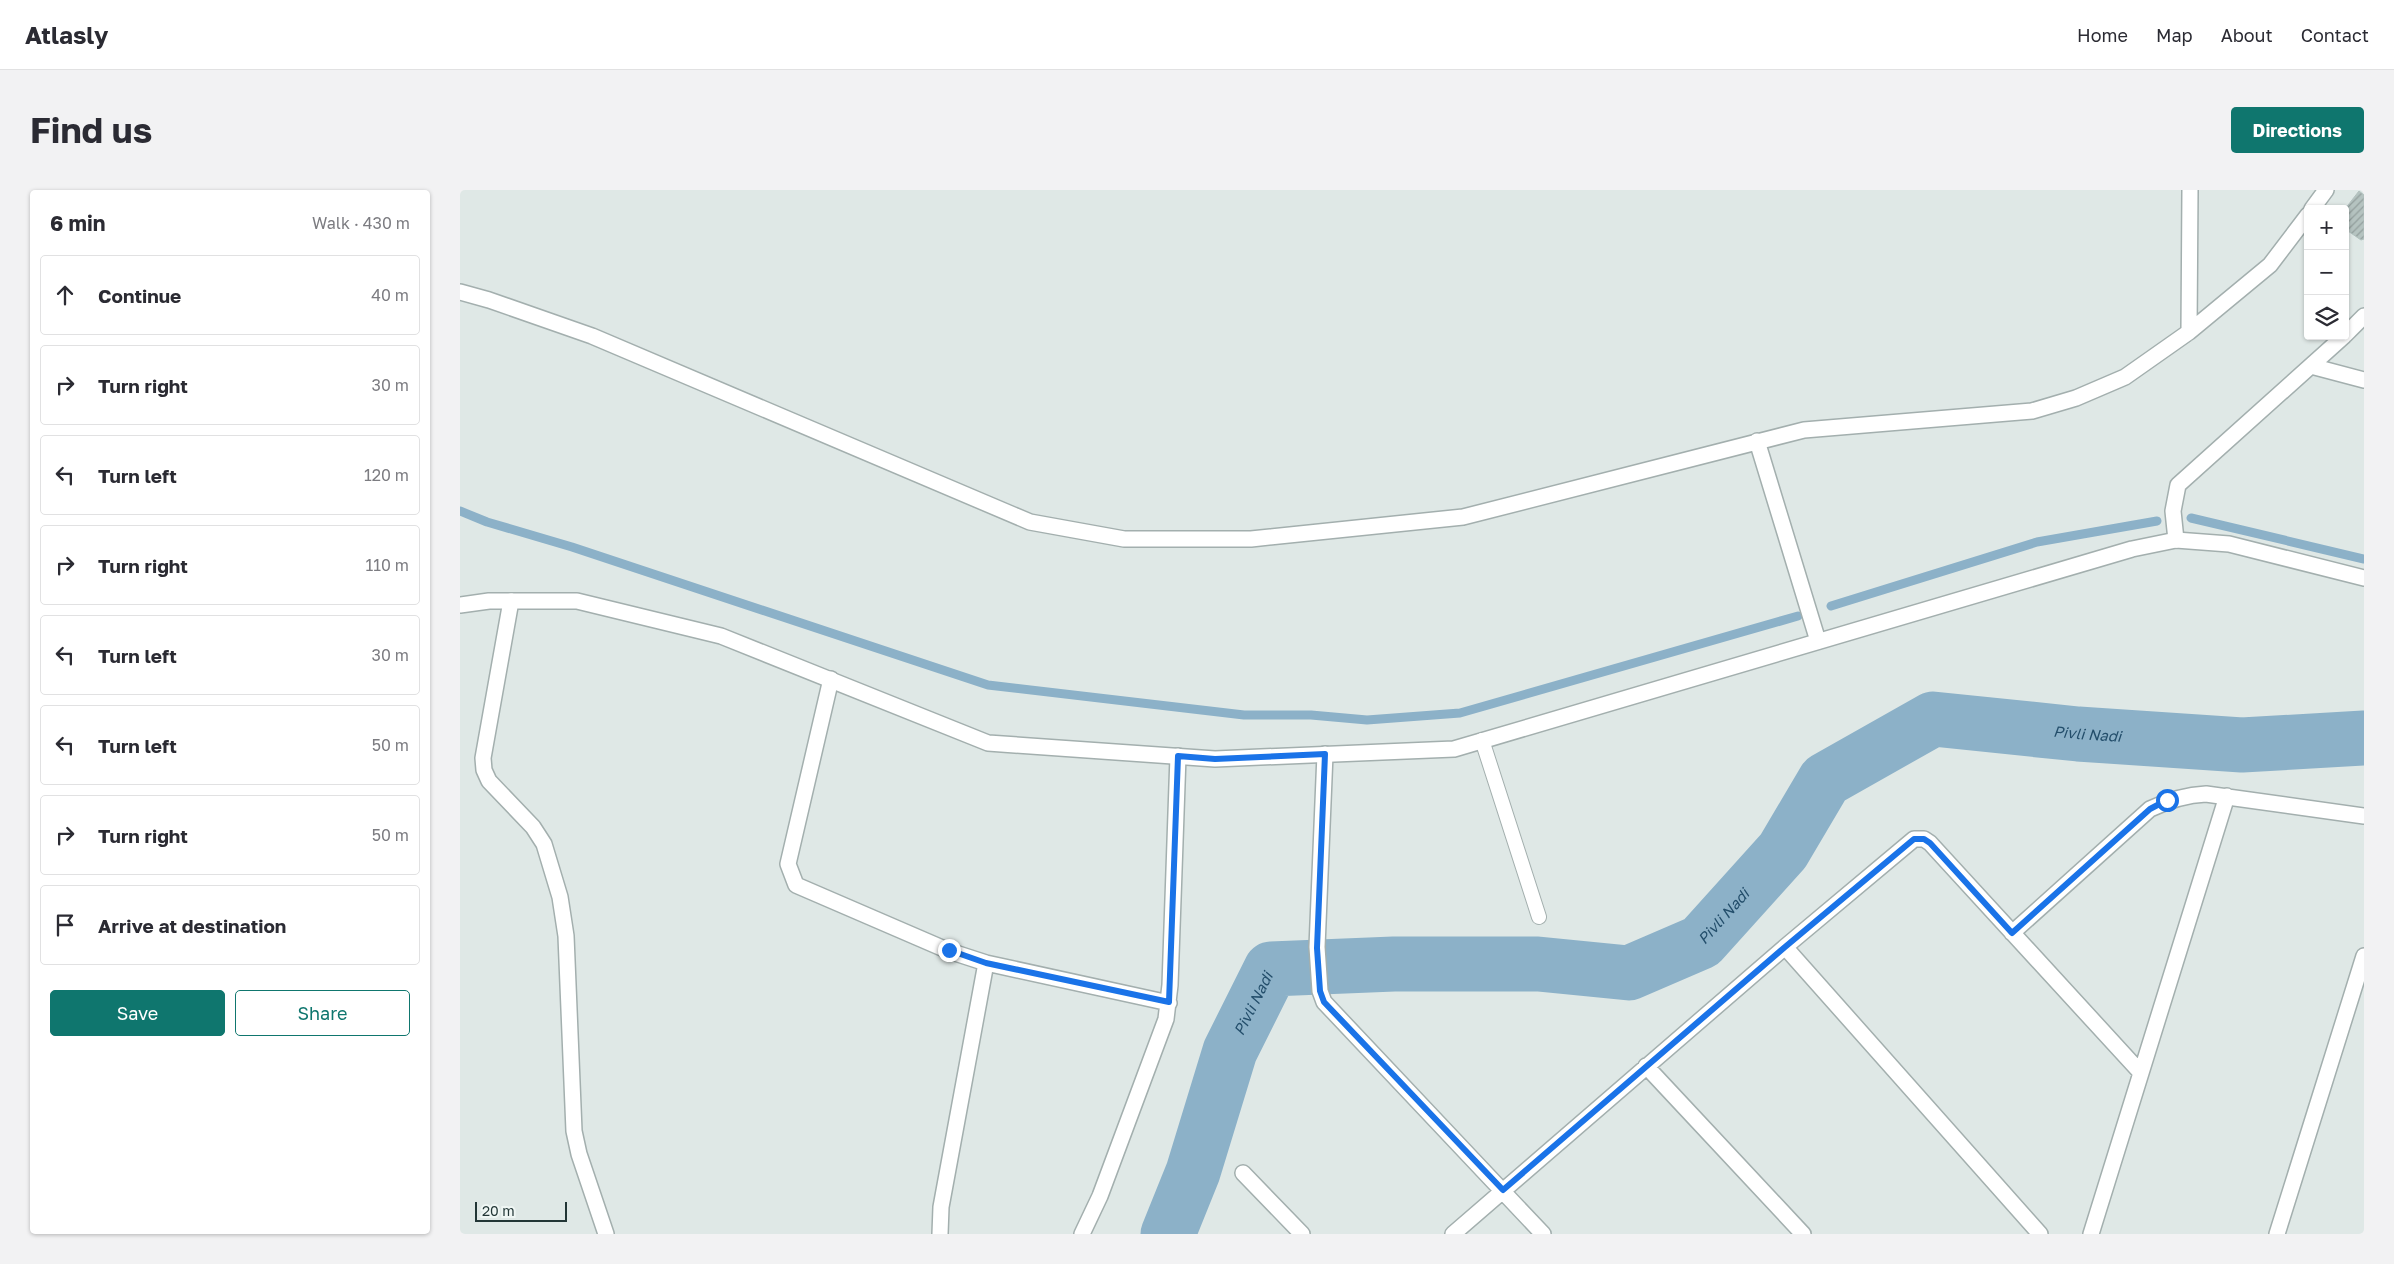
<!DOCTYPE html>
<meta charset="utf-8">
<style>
:root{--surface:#fff;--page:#f2f2f3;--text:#2b2b33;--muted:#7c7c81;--line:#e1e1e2;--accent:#0f766e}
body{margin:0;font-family:"Golos Text",sans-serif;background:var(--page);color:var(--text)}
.controls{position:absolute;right:15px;top:15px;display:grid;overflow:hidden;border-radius:5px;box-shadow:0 1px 4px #0004}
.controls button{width:45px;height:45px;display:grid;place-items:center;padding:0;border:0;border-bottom:1px solid var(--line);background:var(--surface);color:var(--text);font:25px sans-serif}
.scale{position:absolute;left:15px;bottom:12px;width:92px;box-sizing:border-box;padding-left:5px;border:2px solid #223636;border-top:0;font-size:14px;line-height:18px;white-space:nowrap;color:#223636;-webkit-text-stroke:4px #eff6f4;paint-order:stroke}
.stop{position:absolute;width:15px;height:15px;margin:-11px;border:4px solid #1a73e8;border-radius:50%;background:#fff}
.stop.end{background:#1a73e8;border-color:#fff;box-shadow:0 1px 5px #0008}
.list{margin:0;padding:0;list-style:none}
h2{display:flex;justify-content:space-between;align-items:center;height:65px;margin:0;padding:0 20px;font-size:21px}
h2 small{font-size:16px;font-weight:400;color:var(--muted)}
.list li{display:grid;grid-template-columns:32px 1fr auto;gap:15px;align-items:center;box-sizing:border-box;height:80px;margin:0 10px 10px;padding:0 10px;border:1px solid var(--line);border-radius:5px}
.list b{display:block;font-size:19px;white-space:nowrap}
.list em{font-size:16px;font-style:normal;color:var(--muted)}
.actions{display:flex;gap:10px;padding:15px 20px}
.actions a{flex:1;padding:11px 0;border:1px solid var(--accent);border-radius:5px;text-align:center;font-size:18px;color:var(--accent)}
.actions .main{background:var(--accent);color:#fff}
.icon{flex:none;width:28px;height:28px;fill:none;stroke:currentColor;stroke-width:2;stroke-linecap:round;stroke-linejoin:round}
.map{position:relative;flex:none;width:1904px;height:1044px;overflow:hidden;border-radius:5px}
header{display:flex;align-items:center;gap:30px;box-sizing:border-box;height:70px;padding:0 25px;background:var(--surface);border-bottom:1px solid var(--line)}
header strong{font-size:24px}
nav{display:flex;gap:28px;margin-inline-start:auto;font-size:18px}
.intro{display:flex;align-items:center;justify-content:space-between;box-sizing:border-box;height:120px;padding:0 30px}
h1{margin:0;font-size:35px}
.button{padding:12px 22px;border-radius:5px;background:var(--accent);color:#fff;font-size:18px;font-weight:700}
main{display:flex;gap:30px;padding:0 30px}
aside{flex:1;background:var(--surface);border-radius:5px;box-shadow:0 1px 4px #0004}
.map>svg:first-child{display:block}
</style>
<header>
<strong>Atlasly</strong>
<nav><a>Home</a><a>Map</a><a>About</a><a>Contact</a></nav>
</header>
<div class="intro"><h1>Find us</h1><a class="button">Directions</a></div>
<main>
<aside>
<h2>6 min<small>Walk · 430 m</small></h2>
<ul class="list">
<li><svg class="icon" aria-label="ahead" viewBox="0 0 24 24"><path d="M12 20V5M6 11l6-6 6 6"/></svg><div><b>Continue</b></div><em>40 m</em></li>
<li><svg class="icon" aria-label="right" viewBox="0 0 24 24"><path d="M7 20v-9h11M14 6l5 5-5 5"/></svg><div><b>Turn right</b></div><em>30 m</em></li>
<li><svg class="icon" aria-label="left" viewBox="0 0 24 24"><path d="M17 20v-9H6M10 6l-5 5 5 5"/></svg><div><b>Turn left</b></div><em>120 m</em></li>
<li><svg class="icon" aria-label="right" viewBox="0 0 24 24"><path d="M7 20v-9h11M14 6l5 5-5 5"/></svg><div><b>Turn right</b></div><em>110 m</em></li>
<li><svg class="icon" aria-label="left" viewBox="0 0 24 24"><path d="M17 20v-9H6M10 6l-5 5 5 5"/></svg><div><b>Turn left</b></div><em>30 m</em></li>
<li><svg class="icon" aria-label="left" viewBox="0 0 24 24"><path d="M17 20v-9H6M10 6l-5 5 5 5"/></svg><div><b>Turn left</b></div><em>50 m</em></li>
<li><svg class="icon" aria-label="right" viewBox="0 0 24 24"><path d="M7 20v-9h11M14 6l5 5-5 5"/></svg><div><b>Turn right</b></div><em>50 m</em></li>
<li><svg class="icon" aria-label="arrive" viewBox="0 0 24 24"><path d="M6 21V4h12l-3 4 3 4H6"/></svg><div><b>Arrive at destination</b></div></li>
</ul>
<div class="actions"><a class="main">Save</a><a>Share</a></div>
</aside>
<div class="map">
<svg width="1904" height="1044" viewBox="0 0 1904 1044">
<defs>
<pattern id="building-hatch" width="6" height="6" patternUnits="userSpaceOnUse" patternTransform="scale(1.25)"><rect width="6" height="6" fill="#b5c3c0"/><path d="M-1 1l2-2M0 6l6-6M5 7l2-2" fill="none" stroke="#939f9d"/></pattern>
</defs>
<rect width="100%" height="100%" fill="#dfe8e6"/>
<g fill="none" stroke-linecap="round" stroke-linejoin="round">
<!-- stream -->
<path stroke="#8cb1c8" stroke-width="9" d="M0,321L27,332L112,357L528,495L784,525H851L907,530L1000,523L1338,426
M1731,328L1904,369
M1371,416L1577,352L1697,331"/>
<!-- river -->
<path stroke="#8cb1c8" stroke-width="55" id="s1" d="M708,1044L733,982L770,861L811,779L934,774H1078L1169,783L1241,752L1323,661L1365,590L1473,529L1618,544L1782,555L1904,548"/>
</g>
<!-- building -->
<path fill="url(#building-hatch)" stroke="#b2c1be" d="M1899,1L1904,5V49L1901,50L1888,41L1885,36V19Z"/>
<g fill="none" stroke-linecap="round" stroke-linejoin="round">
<!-- service casing -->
<g stroke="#a3afae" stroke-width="16">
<path id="service" d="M1022,550L1079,727"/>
</g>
<!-- minor casing -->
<g stroke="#a3afae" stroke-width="18">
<path id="minor" d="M1852,19L1866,0
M0,102L29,110L132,146L570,332L664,349H791L1003,327L1344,240L1572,221L1616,208L1665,187L1729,142L1810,75L1848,25
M1729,142L1730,0
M1885,145L1904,126
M1851,176L1904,190
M1297,251L1358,451
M1716,350L1713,321L1718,295L1884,146
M51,411L23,568L24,580L29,591L73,637L84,654L100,707L106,746L114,941L119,964L146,1044
M371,489L328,674L336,695L489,761L526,773L709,813
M865,564L857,757L860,801L864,812L1083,1044
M1552,743L1690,619C1709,610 1725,605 1746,604L1904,626
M1325,757L1580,1044
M1186,876L1343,1044
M783,983L842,1044
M480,1044L481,1017L526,773
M622,1044L640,1006L706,829L710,795L718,566
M993,1044L1325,757L1454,649H1464L1470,653L1681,883
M1631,1044L1767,606
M1817,1044L1904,766"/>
</g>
<!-- tertiary casing -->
<g stroke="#a3afae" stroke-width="18">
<path id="tertiary" d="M0,415L29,411H117L261,446L528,553L755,569L994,559L1672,359L1716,350L1769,354L1904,388"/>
</g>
<!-- service -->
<use href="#service" stroke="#fff" stroke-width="14"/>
<!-- minor -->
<use href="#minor" stroke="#fff" stroke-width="15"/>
<!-- tertiary -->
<use href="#tertiary" stroke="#fff" stroke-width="15"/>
</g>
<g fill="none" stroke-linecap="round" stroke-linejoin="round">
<!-- route -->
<path stroke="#1a73e8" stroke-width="6" d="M489,760L526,773L709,812L718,566L755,569L865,564L857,758L860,801L864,812L1043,1000L1325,757L1454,649H1464L1470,653L1552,743L1690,619L1707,610"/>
</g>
<g text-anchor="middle" stroke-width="4" stroke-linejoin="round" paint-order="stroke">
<!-- water labels -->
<g font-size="15" font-style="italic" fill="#234e6b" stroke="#eff6f4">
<text dy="5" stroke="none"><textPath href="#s1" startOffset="1206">Pivli Nadi</textPath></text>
<text dy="5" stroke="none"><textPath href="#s1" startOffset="756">Pivli Nadi</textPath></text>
<text dy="5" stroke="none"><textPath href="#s1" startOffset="246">Pivli Nadi</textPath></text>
</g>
</g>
</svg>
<div class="controls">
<button>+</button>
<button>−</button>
<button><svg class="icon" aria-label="layers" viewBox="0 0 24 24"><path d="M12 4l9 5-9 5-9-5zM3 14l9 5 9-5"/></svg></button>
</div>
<div class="scale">20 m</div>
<div class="stop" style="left:1707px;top:610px"></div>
<div class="stop end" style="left:489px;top:760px"></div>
</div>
</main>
